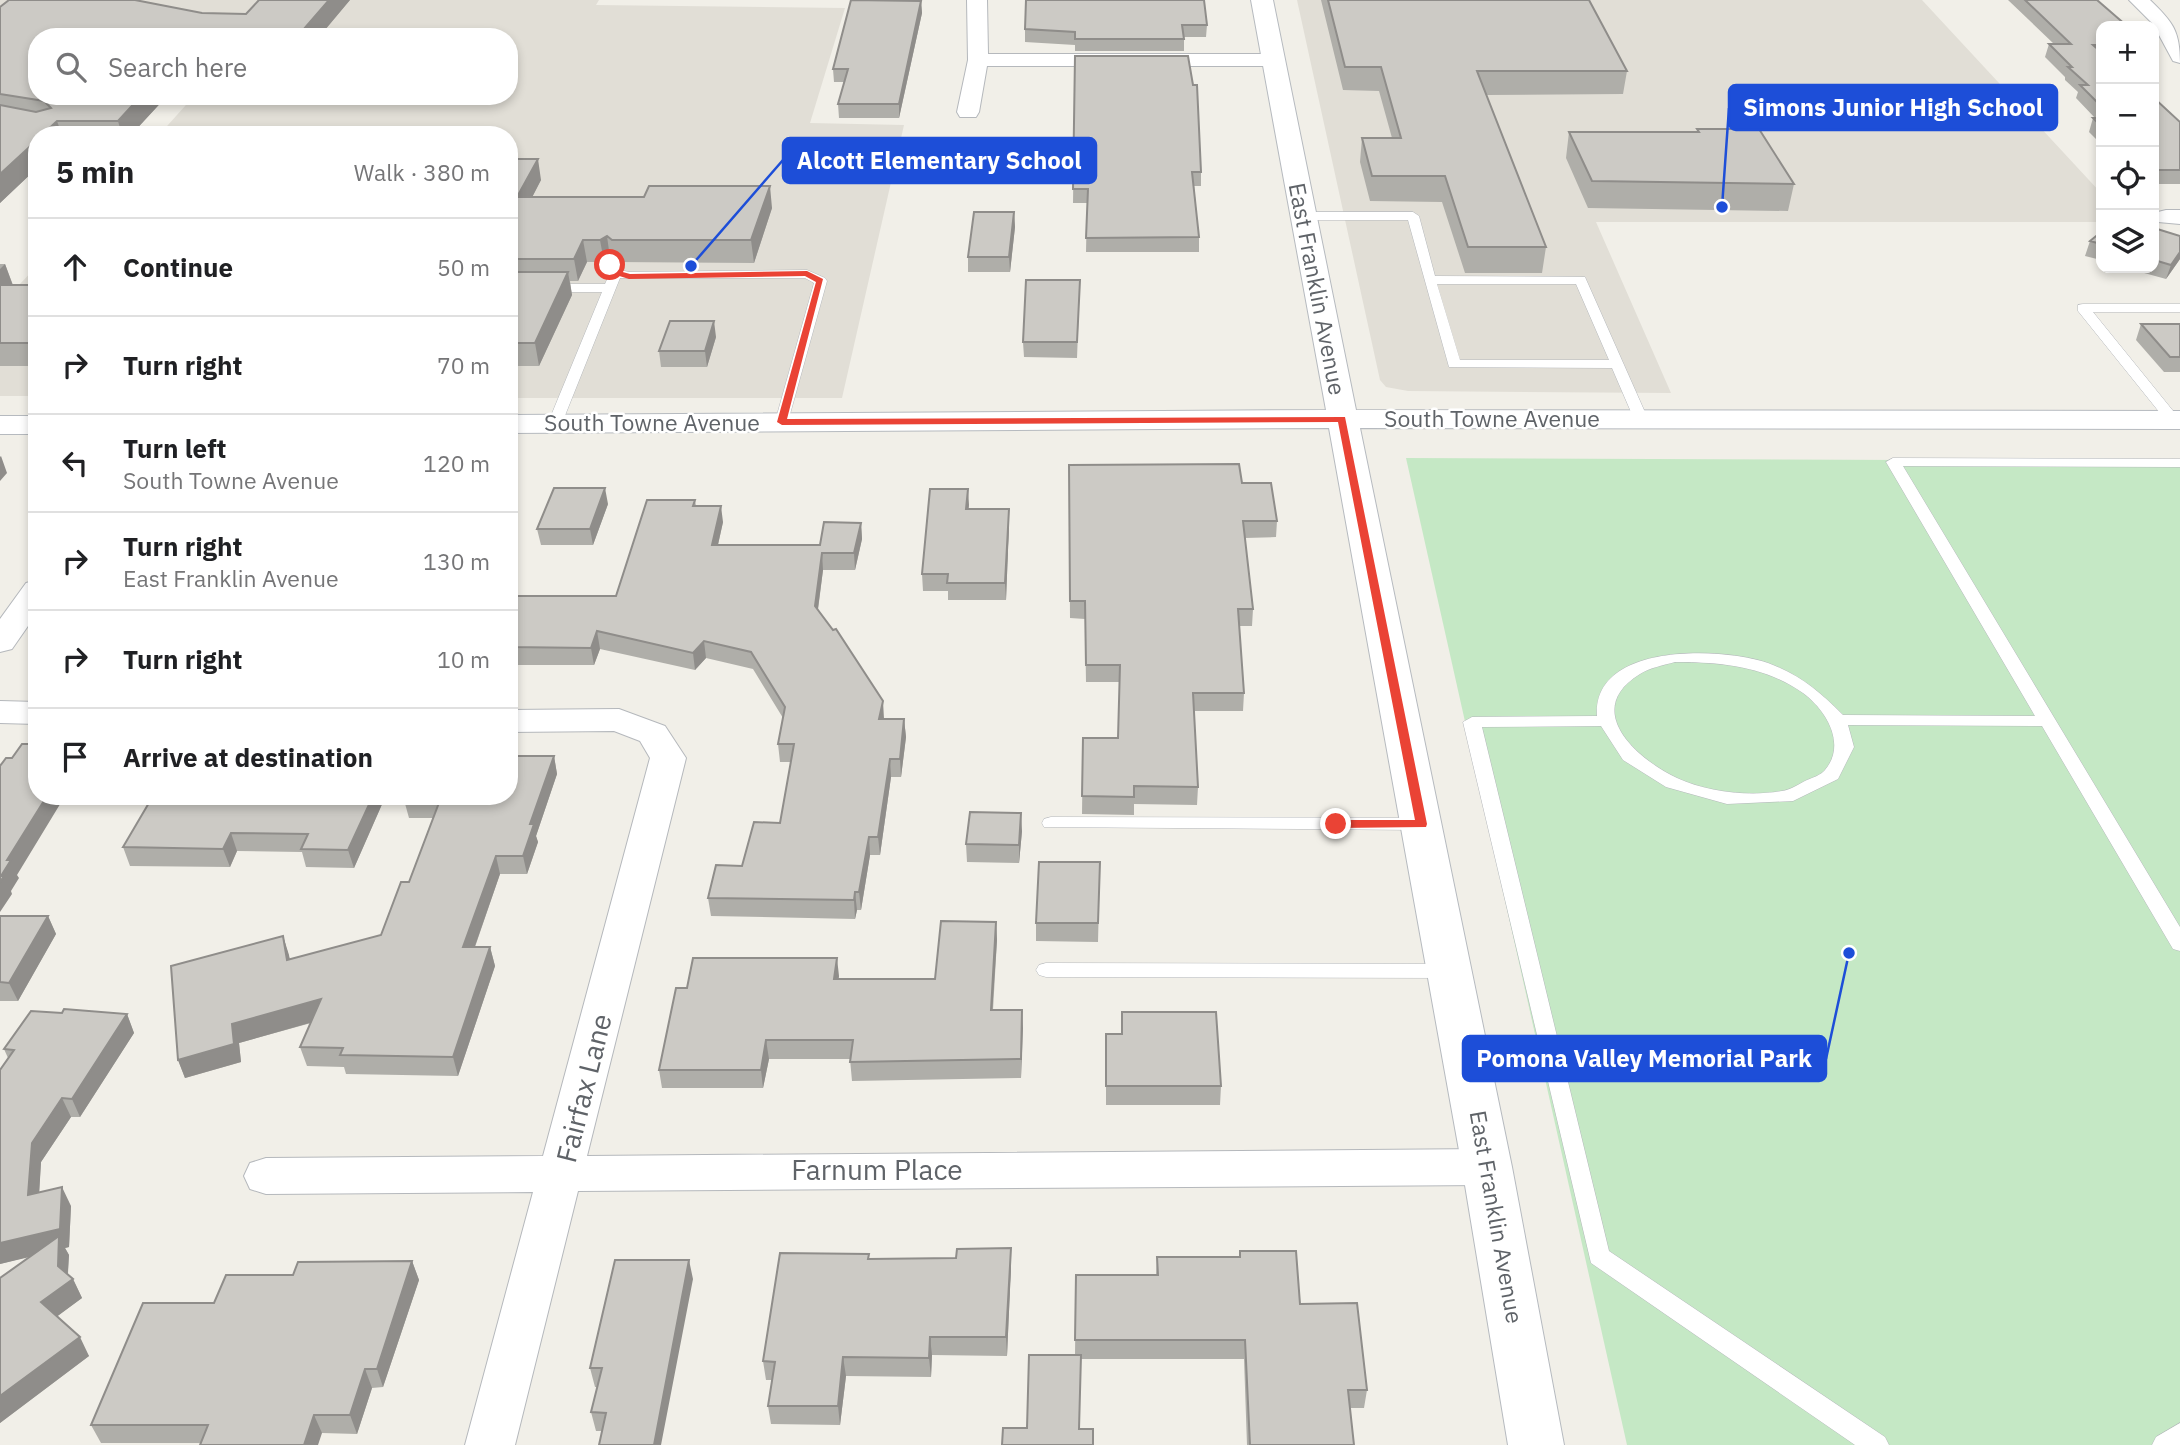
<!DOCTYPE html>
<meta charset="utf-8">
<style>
:root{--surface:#fff;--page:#f2f2f2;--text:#202124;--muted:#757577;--line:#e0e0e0}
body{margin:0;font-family:"IBM Plex Sans",sans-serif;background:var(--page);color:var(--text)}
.controls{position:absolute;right:21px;top:21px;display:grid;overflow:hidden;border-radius:14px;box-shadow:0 4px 10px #0003}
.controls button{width:63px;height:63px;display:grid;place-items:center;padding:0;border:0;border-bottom:2px solid var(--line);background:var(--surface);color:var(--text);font:35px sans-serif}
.stop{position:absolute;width:21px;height:21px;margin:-16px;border:5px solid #ea4335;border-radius:50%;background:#fff}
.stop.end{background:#ea4335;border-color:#fff;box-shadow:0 2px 7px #0008}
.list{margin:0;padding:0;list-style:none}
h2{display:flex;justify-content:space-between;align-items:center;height:91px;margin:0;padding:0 28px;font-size:30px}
h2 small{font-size:23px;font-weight:400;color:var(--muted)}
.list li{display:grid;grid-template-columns:46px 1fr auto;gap:21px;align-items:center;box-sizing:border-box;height:98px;padding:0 28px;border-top:2px solid var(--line)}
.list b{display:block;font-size:26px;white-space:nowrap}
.list p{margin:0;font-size:23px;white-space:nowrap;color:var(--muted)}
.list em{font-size:23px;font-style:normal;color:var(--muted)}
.icon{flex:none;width:38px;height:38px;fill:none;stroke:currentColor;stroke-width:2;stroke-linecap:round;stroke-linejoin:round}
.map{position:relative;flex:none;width:2180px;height:1445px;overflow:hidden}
.search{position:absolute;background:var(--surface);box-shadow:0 4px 10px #0003;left:28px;top:28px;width:490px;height:77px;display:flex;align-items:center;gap:18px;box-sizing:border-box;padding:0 24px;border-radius:28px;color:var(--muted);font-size:26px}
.panel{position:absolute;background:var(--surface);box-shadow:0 4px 10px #0003;left:28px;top:126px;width:490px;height:679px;border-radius:28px}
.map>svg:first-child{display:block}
</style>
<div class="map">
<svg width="2180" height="1445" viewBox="0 0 2180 1445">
<rect width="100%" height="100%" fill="#f1efe8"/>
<!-- education -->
<path fill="#e1ded6" d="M0,0H599L596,5L845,8L810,123L904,125L842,398H509V135H159L194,96H509V37H37L0,79Z
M1297,0H1922L2101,193V222H1596L1671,393L1408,391L1386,387L1380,380Z
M37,266V396H0V305Z"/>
<!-- green -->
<path fill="#c5e8c5" d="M1406,458L2180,461V1445H1627Z"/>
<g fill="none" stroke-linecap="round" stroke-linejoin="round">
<!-- lane casing -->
<g stroke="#b5b8bc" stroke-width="1">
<path id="lane" d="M1413,212L1419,216L1435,276L1585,277L1648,419L1646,422L1641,423L1634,419L1612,368L1449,367L1408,220H1304L1298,216L1304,212ZM1437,284H1576L1609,360H1460Z
M610,261L620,270L629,272L807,270L825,278L827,281L787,425L782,426L775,422L814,283L805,278H620L562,423L555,427L550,426L548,423L602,292H509V284H605L610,273L604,265Z
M2083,304H2180V312H2093L2178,417V423H2168L2078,311V305Z
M1893,458L2180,459V467L1903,466L2180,927V951L2173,949L2042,726L1848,725L1854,747L1838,779L1793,801L1727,804L1666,787L1623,760L1601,726L1482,727L1609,1251L1885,1437L1889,1445H1855L1591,1263L1463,722L1472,717L1597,716C1592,642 1722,647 1768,663C1800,675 1819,691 1843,715L2035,716L1886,462ZM1675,662C1720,662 1765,666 1803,693C1826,710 1847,744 1825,770C1821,775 1812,778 1807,780C1799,784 1790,790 1782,791C1750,797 1707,792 1677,778C1637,759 1581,710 1640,674C1649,668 1664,665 1675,662Z
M1051,817L1421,818L1428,820L1430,824L1428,828L1421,830L1044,827L1042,823L1044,819Z
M1046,963L1450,964L1457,966L1460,971L1457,976L1450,978L1046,977L1039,975L1036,970L1039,965Z
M2180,1423V1445H2152L2156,1437Z"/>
</g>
<!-- street casing -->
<g stroke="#b5b8bc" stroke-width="2">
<path id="street" d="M967,0H987L988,54H1274L1281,56L1284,60L1281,64L1274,66H987L979,112L976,117H960L957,112L968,60Z
M2129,0H2150C2173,22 2180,31 2180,63L2173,61L2153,24Z
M2166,210H2180V224L2158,222L2154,217L2158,212Z
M37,580V613L12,649L0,652V619L26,583Z
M0,701L37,702V724L0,723Z
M619,709L665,726L686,758L587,1156L1487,1149L1503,1155L1509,1167L1503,1179L1487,1185L578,1191L515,1445H465L533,1192L266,1194L250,1189L244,1176L250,1163L266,1158L543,1156L650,758L640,741L614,731L509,732V710Z"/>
</g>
<!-- secondary casing -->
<g stroke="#b6babf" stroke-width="2">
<path id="secondary" d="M1251,0H1273L1356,410L2180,411V429L1360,428L1512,1167L1564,1445H1508L1462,1167L1329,428L509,433V415L1326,410Z
M0,416H37V434H0Z"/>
</g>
<!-- lane -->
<use href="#lane" fill="#fff" fill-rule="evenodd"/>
<!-- street -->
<use href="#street" fill="#fff" fill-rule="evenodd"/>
<!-- secondary -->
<use href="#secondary" fill="#fff" fill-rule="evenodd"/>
</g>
<!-- wall -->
<path fill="#afaea9" d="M259,0H350L319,37H37V96H167L131,135H37V168L0,203V7L147,2L202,13L246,14Z
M851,0L921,1L922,13L899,118H839L838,104L844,82H834L833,69Z
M1321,0H1589L1627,71L1623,94L1486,95L1546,247L1542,273H1465L1442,202L1370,201L1360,162L1362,138H1392L1379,91L1343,90Z
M2008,0H2097L2101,26V144L2089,132L2093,118H2095L2076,98L2078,92L2065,80V77L2045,57L2049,44H2054Z
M1207,25L1206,37H1184V51H1075V45L1025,42V29Z
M1075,56L1201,172V186H1194L1199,237V252H1086L1087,203H1073Z
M2154,98L2180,122V184H2154Z
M1697,129L1794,184L1788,211L1588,208L1566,158L1569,132H1697Z
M509,159L541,180L532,197L772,208L754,263L615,262L610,258L604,262H587L578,281H570L572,295L539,366H509Z
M1014,212L1015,227L1010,272H968V257Z
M2154,228L2180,259L2166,279L2126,268H2154Z
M2101,232V260L2085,256L2090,241Z
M0,264H5L13,285H37V366H0Z
M1080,280L1077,358L1024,357L1023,342Z
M2141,324H2180V372H2164L2136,340Z
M716,337L707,367H661L659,351Z
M1069,465L1242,483L1277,521L1276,537L1245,538L1253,609L1252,626H1239L1244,693L1243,711H1194L1198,787L1197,805L1134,804V815L1082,814L1083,738H1118L1120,682H1086L1085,619L1070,618Z
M695,500L696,506L723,522L718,545H820L861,523L862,539L855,570H823L818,610L884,719H904L906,737L901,777H891L880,855H870L861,910H857L855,919L711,916L708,898L742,866L780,823L791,762H780L778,744L783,718L753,669L706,658L695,670L600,649L594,665H509V596H616Z
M608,504L593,545H541L537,529Z
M969,505L968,509H1009V525L1006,600H948V591H923L922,574Z
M554,756L557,774L536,836L538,842L527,874H500L475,947H490L495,966L458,1076L346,1074L344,1067L307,1066L300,1047L311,1023L239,1043L241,1062L185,1078L178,1060L283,936L290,960L381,935L409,882L433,818H409L404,800Z
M383,802L354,868L306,867L302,852L237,851L230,867L130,866L123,847Z
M1022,831L1019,863L967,862L966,844Z
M1100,862L1098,942L1036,941V923Z
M0,916H48L56,934L18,1001H0Z
M996,922L997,940L993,1010H1022L1021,1078L852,1081L850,1059H769L763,1088H662L659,1070L687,988L839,976L838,979H935Z
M62,1013L127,1014L134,1033L80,1117H71L41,1162L39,1192L71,1206L69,1247L65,1248L69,1255L68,1274L73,1279L82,1298L57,1316L89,1356L0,1423V1278L31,1256L0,1264V1070L8,1058L4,1049Z
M1106,1034L1221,1086L1220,1105H1106Z
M1240,1251L1300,1304L1367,1390L1364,1408H1350L1354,1445H1247L1244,1359H1081L1027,1428L1075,1355L1076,1275H1156L1157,1257H1239Z
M869,1259L1011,1267L1007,1356L932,1355L931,1377L846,1376L840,1425L771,1424L768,1406L772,1380H766L763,1361Z
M412,1261L419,1280L383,1387L372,1388L357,1434L322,1433L201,1443H101L91,1425L214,1303L293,1275Z
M693,1279L602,1431H596L591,1412L597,1387H595L590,1368Z"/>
<!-- shaded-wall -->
<path fill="#8f8d8a" d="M329,0H350L319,37H297Z
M921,1L922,13L899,118V104Z
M141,96H167L131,135H122L118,121Z
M57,121L62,135H42Z
M216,127L219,135H210Z
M37,140V168L0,203V174Z
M538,159L541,180L521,219L517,197Z
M770,186L772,208L754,263L751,240Z
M1014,212L1015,227L1010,272L1009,257Z
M607,236L610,258L604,262L600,240Z
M583,240L587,262L578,281L574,259Z
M2180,252V259L2166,279L2171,265Z
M5,264L13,286L0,301V269Z
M568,272L572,295L539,366L535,343Z
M714,321L716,337L707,367L705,351Z
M1,456L7,473L0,481V457Z
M605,488L608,504L593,545L590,529Z
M968,489L969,505L967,525L966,509Z
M721,506L723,522L714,562L712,545Z
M1009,509V525L1006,600L1005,583Z
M861,523L862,539L855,570L854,553Z
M822,553L823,570L816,623L815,606Z
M597,631L600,649L594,665L591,648Z
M704,641L706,658L695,670L693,653Z
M883,701L884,719H879Z
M904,719L906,737L901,777L900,759Z
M554,756L557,774L536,836L538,842L527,874L523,856L530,824Z
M890,759L891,777L880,855L878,837Z
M47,796H65L17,875L19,878L11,891L12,894L0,912V882L7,860Z
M373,796H381L383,802L354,868L348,850Z
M1021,813L1022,831L1019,863V845Z
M231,833L237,851L230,867L223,849Z
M869,837L870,855L861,910L859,892Z
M496,856L500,874L468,966L463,947Z
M855,892L857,910L855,919L854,900Z
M48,916L56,934L18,1001L9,983Z
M996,922L997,940L991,1028V1010Z
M283,936L289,955L293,979L287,960Z
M490,947L495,966L458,1076L453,1057Z
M837,958L839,976L836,997L834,979Z
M321,999L327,1018L239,1043L241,1062L185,1078L178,1060L232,1024Z
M1022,1010L1023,1028L1021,1078V1059Z
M127,1014L134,1033L80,1117L72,1099Z
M766,1040L769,1059L763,1088L761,1070Z
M62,1098L71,1117L41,1162L38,1214L28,1195L32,1143Z
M62,1187L71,1206L69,1247L65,1248L69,1255L67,1284L73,1279L82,1298L51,1321L41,1302L58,1266L59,1250L0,1264V1243Z
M1011,1248V1267L1007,1356L1006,1337Z
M689,1260L693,1279L661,1445H654Z
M412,1261L419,1280L383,1387L377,1369Z
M80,1337L89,1356L0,1423V1396Z
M930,1337L932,1355L931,1377L929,1358Z
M843,1357L846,1376L840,1425L838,1406Z
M365,1369L372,1388L357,1434L350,1415Z
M314,1415L322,1433L318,1445H304Z"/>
<!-- building -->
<path fill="#cccac5" stroke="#8f8d8a" stroke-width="2" d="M9,0H135L202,13L246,14L259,0H329L297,37H37V96H141L118,121H57L42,135H37V140L0,174V105L36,112L51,108L44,101L0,94V7Z
M851,0L921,1L899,104H838L848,69H833Z
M1026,0H1204L1207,25H1182L1184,39H1075V32L1025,29Z
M1328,0H1589L1627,71H1477L1546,247H1468L1445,176H1372L1362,138H1401L1381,67H1345Z
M2025,0H2097L2127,26H2101V45H2093L2101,52V106L2080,85H2088L2068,67H2072L2049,44H2071Z
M1075,56H1188L1193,85H1197L1201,172H1192L1199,237L1086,238L1088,189H1073Z
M2154,98L2180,122V170H2154Z
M2093,118H2101V126Z
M161,127H216L210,135H154Z
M1697,129H1759L1794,184L1592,181L1569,132H1699Z
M509,159H538L517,197H644L649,186H770L751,240H612L607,236L600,240H583L574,259H509Z
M974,212H1014L1009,257H968Z
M2154,228L2180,236V252L2171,265L2154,260Z
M2101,232V244L2090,241Z
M509,272H568L535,343H509Z
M1026,280H1080L1077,342H1023Z
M0,285H37V343H0Z
M670,321H714L705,351H659Z
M2141,324H2180V357H2170Z
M1239,464L1242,483H1271L1277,521H1243L1253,609H1238L1244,693H1193L1198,787L1134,786V797L1082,796L1083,738H1118L1120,665H1086L1085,601H1070L1069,465Z
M554,488H605L590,529H537Z
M930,489H968L966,509H1009L1005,583H947L948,574H922Z
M647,500H695L693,506H721L712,545H820L824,522L861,523L854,553H822L815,606L833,630L836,629L883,701L879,719H904L900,759H890L878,837H869L859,892H855L854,900L708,898L716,865L742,866L754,822L780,823L794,744H778L785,707L751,652L704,641L693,653L597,631L591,648L509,647V596H616Z
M22,744H37V796H47L7,860H11L1,876H4L0,882V766L6,758H12Z
M509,756H554L530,824H534L523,856H496L463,947H490L453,1057L340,1055L343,1048L300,1047L321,999L232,1024L234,1044L178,1060L171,966L283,936L287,960L381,935L401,882H409L440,800H404L406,796H509Z
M153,796H373L348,850L301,849L308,834L231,833L223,849L123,847Z
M970,812L1021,813L1019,845L966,844Z
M1039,862H1100L1098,923H1036Z
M0,916H48L9,983L0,982Z
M941,921L996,922L991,1010H1022L1021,1059L850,1062L853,1040H766L761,1070H659L676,988H687L693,958H837L834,979H935Z
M64,1009L127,1014L72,1099L62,1098L32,1143L28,1195L62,1187L60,1229L0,1243V1070L14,1050L4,1049L31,1011L62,1013Z
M1122,1012H1216L1221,1086H1106V1034H1122Z
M59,1236L58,1266L73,1279L41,1302L80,1337L0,1396V1278Z
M1011,1248L1006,1337H930L929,1358L843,1357L838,1406H768L775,1362L763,1361L780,1253L869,1254L868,1259L956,1258L957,1249Z
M1240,1251H1296L1300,1304L1357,1303L1367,1390H1348L1354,1445H1250L1245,1340H1075L1076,1275H1158L1157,1257H1240Z
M615,1260H689L654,1445H599L606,1413L591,1412L602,1368H590Z
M412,1261L377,1369H365L350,1415H314L304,1445H200L208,1425H91L143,1303H214L226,1275H293L298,1262Z
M1029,1355H1081L1079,1429H1093V1445H1002L1003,1428H1027Z"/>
<!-- route -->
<path fill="#ea4335" d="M607,263H612L619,271L630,274L807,271L823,279L787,419L1345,417L1427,824L1426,827L1336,828L1330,824L1336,820H1415L1338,422L782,425L777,422L816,282L805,276L629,279L613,274Z"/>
<g text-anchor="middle" stroke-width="5" stroke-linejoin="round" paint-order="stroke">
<!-- street labels -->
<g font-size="23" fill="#5f6368" stroke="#fff">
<text transform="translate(1317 289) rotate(79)" y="8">East Franklin Avenue</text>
<text x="1492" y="427">South Towne Avenue</text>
<text x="652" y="431">South Towne Avenue</text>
<text transform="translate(1496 1217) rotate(80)" y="8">East Franklin Avenue</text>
</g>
<!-- near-street labels -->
<g font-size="28" fill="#5f6368" stroke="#fff">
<text transform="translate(584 1088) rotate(-76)" y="10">Fairfax Lane</text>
<text x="877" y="1180">Farnum Place</text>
</g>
</g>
<!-- callouts -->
<path fill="none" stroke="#1d4ed8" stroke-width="2.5" d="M1722 207L1729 108M691 266L783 160M1849 953L1826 1059"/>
<g fill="#1d4ed8" stroke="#fff" stroke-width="2.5">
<circle cx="1722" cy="207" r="7"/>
<circle cx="691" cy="266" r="7"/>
<circle cx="1849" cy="953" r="7"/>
</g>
<g fill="#1d4ed8" stroke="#1d4ed8" stroke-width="2.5">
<rect x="1729" y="85" width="328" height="45" rx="7"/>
<rect x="783" y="138" width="313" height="45" rx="7"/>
<rect x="1463" y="1036" width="363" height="45" rx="7"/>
</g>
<g font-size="24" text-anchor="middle" font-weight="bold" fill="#fff">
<text x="1893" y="116">Simons Junior High School</text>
<text x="939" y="169">Alcott Elementary School</text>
<text x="1644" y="1067">Pomona Valley Memorial Park</text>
</g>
</svg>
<div class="controls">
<button>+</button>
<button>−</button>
<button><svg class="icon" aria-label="locate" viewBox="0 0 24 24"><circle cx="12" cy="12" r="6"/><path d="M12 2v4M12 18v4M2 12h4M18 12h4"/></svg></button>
<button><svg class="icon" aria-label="layers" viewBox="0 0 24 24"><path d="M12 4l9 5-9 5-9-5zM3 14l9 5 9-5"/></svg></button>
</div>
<div class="stop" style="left:610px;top:265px"></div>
<div class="stop end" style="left:1336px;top:824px"></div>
<div class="search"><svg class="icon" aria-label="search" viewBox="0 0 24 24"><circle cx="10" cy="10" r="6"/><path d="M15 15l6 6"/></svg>Search here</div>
<section class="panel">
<h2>5 min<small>Walk · 380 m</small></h2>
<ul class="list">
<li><svg class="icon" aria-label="ahead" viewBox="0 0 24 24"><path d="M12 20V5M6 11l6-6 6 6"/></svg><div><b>Continue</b></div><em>50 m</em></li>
<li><svg class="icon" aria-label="right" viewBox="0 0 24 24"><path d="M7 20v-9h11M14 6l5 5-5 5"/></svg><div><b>Turn right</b></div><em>70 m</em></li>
<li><svg class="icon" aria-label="left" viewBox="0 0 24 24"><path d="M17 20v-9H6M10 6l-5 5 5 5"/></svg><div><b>Turn left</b><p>South Towne Avenue</p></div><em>120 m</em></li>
<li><svg class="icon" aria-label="right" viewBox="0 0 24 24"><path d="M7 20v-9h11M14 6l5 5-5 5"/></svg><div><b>Turn right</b><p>East Franklin Avenue</p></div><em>130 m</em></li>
<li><svg class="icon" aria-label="right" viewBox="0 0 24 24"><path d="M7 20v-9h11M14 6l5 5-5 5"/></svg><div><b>Turn right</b></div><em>10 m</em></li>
<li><svg class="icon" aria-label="arrive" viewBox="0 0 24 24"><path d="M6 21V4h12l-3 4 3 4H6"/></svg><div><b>Arrive at destination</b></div></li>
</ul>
</section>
</div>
